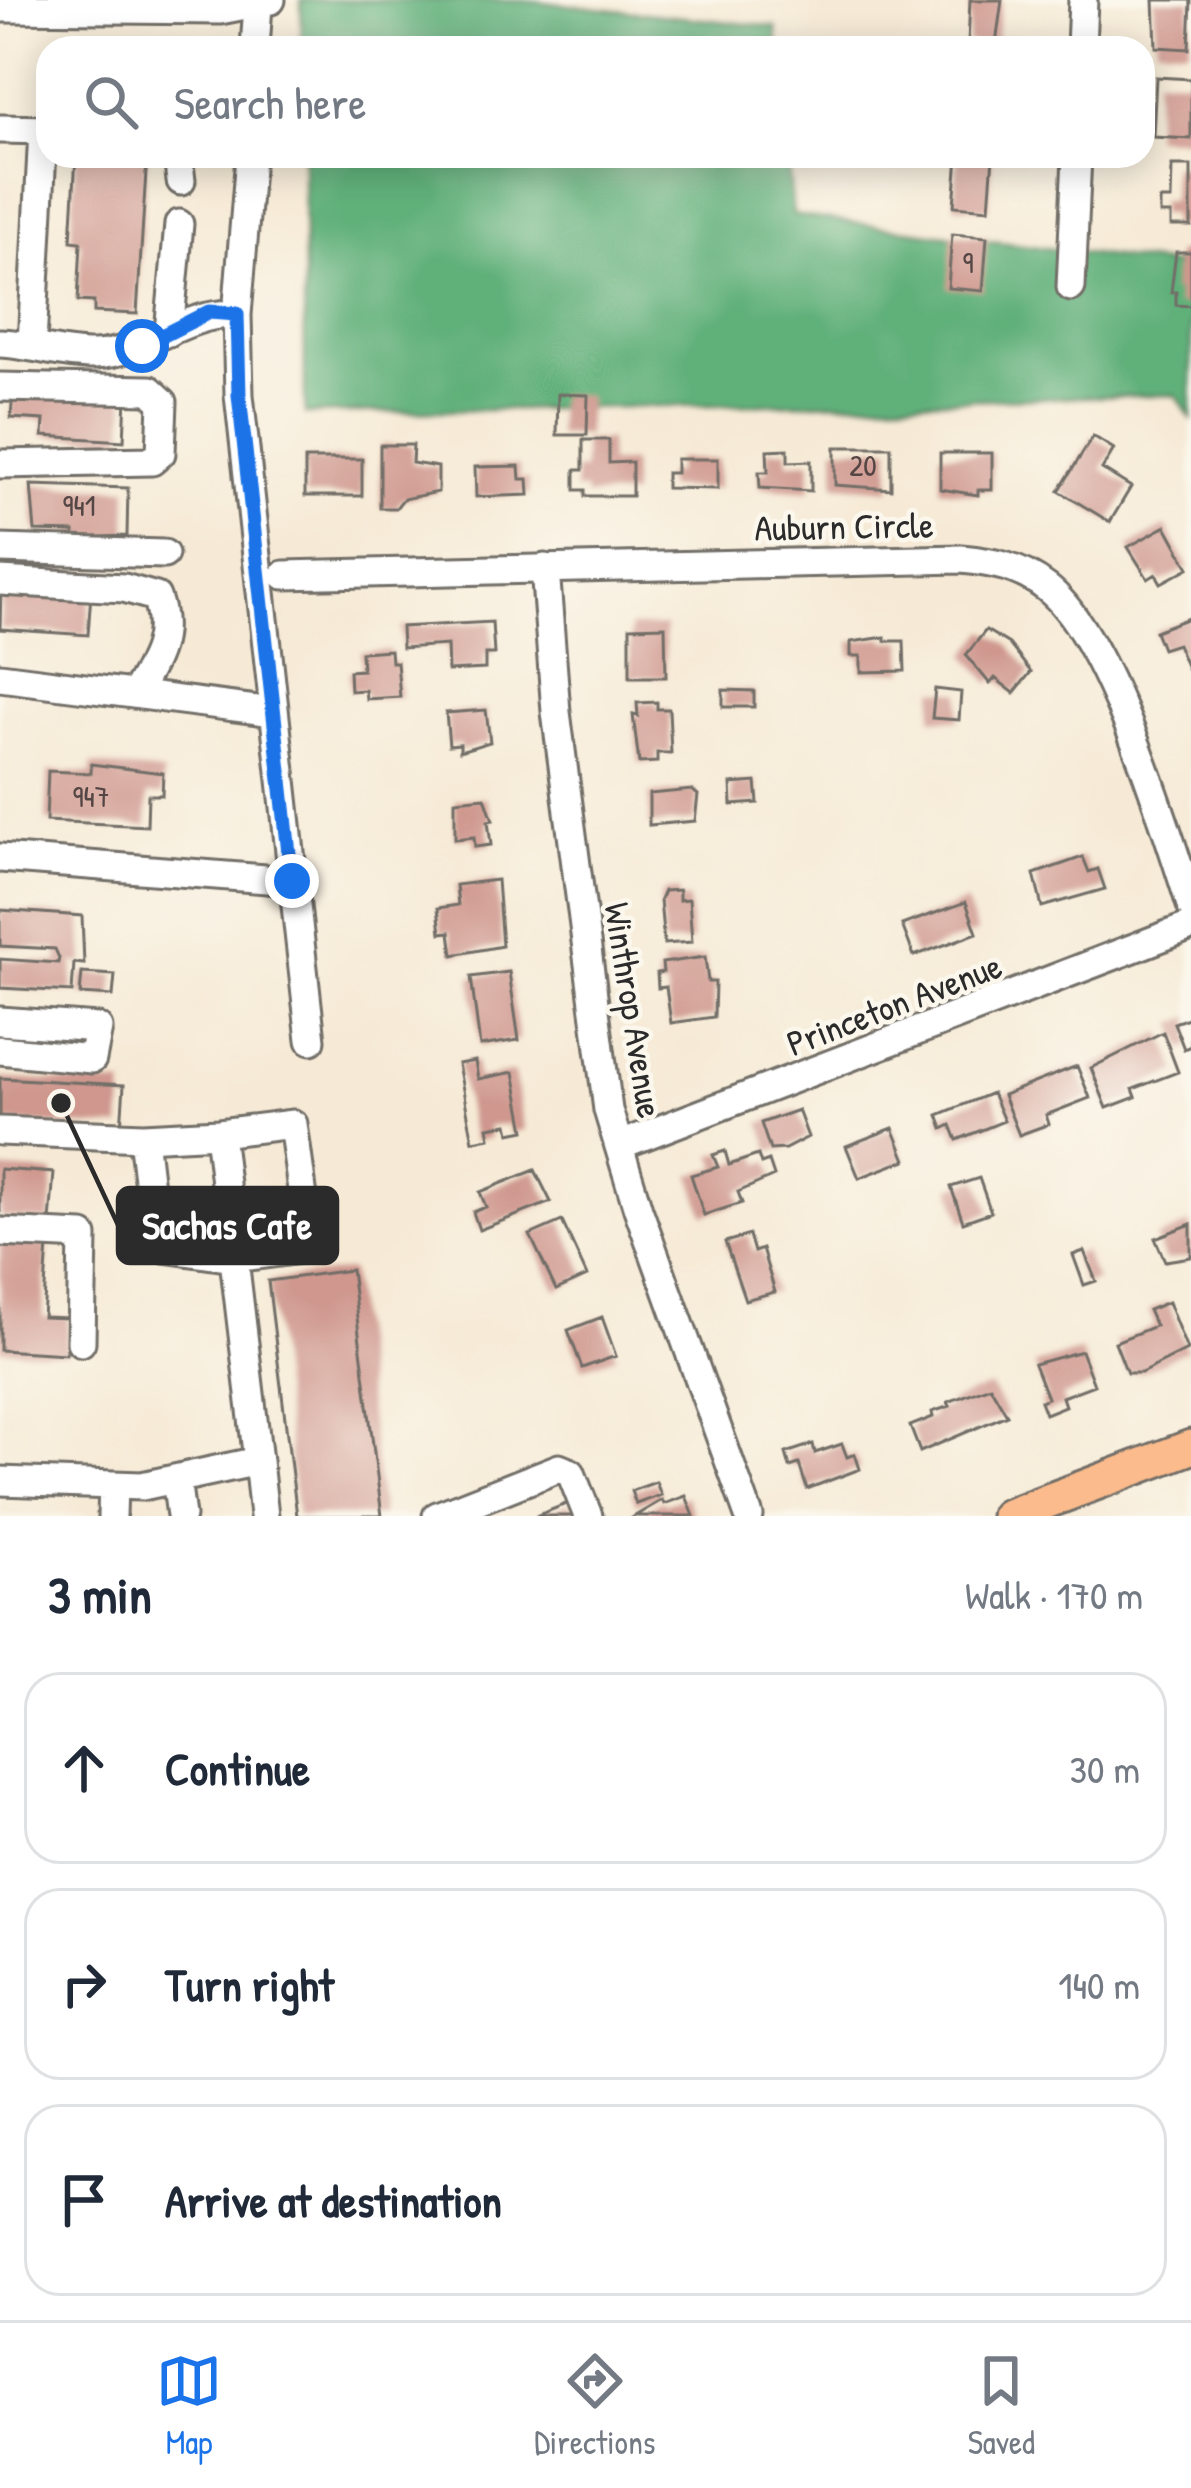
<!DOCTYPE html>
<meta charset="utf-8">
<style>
:root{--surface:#fff;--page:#f6f6f7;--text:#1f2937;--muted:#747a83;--line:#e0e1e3;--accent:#1a73e8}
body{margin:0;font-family:"Patrick Hand",sans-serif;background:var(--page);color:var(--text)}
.stop{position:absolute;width:36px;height:36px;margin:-27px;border:9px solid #1a73e8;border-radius:50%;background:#fff}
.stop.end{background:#1a73e8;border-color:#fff;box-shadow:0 3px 12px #0008}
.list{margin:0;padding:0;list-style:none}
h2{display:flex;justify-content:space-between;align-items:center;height:156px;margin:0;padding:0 48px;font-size:51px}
h2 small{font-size:39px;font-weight:400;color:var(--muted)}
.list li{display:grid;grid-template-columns:78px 1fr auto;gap:36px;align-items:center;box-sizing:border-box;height:192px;margin:0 24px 24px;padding:0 24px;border:3px solid var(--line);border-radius:36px}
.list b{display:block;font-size:45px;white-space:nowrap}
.list em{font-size:39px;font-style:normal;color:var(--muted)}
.icon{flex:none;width:66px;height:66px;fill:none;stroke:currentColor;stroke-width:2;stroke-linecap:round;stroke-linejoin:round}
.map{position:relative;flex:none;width:1191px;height:1516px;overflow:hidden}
.search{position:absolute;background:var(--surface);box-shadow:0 6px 30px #0003;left:36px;right:36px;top:36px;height:132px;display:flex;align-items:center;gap:30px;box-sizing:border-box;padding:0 42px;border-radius:36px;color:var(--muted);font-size:45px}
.sheet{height:804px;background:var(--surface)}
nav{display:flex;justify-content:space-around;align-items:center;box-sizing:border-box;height:168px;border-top:3px solid var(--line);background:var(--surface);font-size:33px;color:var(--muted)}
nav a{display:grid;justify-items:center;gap:6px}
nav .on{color:var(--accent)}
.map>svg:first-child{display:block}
</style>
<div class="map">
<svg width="1191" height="1516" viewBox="0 0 1191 1516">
<rect width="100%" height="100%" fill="#fbf7ec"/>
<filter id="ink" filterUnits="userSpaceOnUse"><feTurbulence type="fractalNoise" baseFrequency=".00833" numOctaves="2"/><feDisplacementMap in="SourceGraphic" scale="24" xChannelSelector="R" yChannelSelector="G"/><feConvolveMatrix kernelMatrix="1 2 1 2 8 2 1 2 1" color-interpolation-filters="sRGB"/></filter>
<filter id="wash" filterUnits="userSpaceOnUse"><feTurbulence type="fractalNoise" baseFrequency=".004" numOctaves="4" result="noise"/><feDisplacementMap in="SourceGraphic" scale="48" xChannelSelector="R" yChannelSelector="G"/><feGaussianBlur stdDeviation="2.7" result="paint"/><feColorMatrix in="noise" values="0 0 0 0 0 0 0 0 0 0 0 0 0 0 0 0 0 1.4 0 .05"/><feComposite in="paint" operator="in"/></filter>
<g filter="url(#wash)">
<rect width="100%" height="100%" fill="#f6ead6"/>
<!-- forest -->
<path fill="#61b07a" stroke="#466e52" stroke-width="3" d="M301,0H524L776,27L778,48H302Z
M303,156H787L793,215L1191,267V418L1176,395L305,414Z"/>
<g id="blocks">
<!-- building -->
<path fill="#cf978e" d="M970,0H1002L996,44L968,43Z
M1154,0H1191L1189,49L1156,47Z
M1156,77L1191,79V139L1153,137Z
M76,156H147L137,314L94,312V302L78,301L81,242L71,241Z
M958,156H993L989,209L954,206Z
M1172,166H1191V226H1171V214H1160V200H1171Z
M952,234L987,237L983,291L948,288Z
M1176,252H1191V306L1176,305V292H1171Z
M13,390L126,397L124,441L43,436L44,420L11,418Z
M558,394L588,395L587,435H557Z
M1093,436L1114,449L1102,469L1131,487L1110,522L1059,491Z
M583,440H609V463L632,462V496H585V490H575V470H583Z
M380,445H413L412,463L438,467V492L403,499L396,508H380Z
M835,447H891V489L835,485Z
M788,449V462L811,461V491L760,488L759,472H768L767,450Z
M940,453H992V490H978V495L940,489Z
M305,459H362V496H305Z
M676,459H718V489L666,488V473H676Z
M519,466L520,479H528L529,495L476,497L475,467Z
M31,485L128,488L127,536L74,538V532L35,531Z
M1166,526L1189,568L1161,583L1156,574L1148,579L1128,547Z
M1,586L91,593L88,635L0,629Z
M1191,617V678L1177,644L1162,649L1155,631Z
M492,622L494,654H485V669L448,671L447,645L402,648L401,627Z
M665,626L666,677H630V627Z
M986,630L1009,644L1031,672L1014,693L995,678L990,684L966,655Z
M885,637V641H904L905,671L861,672V656H851V642Z
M390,650L391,662H397L400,697L366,699L365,690L350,691L349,671L362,670L361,652Z
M935,689L961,692L959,720L932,718Z
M723,690L754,691V707H723Z
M657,702V709H669L671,753H657V762L639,763L633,715L638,716L637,703Z
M486,710L490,742L460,751V744L449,745L446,713Z
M91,764L163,773L162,795H148L147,826L46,821L48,771L91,773Z
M756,782L758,803L732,805L731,784Z
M692,790L698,795L695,821L649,825V794Z
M485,797L493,820L488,821L491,845L475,847L474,837L455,839V800Z
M1083,857L1089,872L1098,869L1105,889L1042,907L1034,874Z
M497,880L502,946L453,955L450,932L441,933L438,908L458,905L456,885Z
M679,890V900L689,899L692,942L664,944L660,900L664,891Z
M966,902L977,933L914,956L902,925Z
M0,910L82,916L84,964L74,963L72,992L0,988V959L58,963L59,958L55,949L0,946Z
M705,957L708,982H715L714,1017L671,1023L666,987L658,988L657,973L663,972L662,963Z
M509,972L519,1040L480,1046L471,977Z
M82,973L115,975L113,996L80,994Z
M1191,1017V1046L1184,1049L1174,1023Z
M1163,1032L1178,1072L1133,1089L1136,1097L1107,1108L1091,1068Z
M475,1061L478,1079L514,1072L525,1130L510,1133L508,1124L488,1127L490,1138L473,1141L458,1064Z
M1077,1066L1090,1098L1046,1115L1049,1124L1019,1135L1003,1095Z
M0,1078L124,1085L121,1128L0,1122Z
M992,1093L1004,1121L957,1140L951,1125L943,1129L938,1115Z
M798,1110L808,1137L785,1149L770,1150L761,1123Z
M893,1128L906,1160L859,1178L846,1146Z
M725,1151L729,1165L758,1155L761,1164L769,1161L774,1176L738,1192L742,1203L704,1215L691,1175L718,1167L713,1155Z
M0,1169L54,1173L50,1221L0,1217Z
M535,1170L551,1202L479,1230L473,1212L486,1207L480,1192Z
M979,1178L991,1212L963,1222L951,1187Z
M562,1221L587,1276L556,1290L530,1235Z
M1191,1224V1257L1165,1261L1155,1238Z
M749,1235L754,1252L762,1249L775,1292L745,1300L725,1242Z
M0,1242L48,1245L43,1317L68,1318L66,1354L0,1350Z
M1084,1251L1096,1281L1084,1285L1073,1255Z
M351,1270L382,1516H297L268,1281Z
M1168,1302L1187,1350L1141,1373H1127L1115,1342L1155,1326L1148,1310Z
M602,1317L616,1356L582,1368L568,1330Z
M1081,1351L1094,1385L1062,1397L1065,1406L1045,1414L1040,1401L1047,1398L1034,1364Z
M990,1386L1007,1415L920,1452L910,1426L933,1417L932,1412L950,1406L948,1402Z
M813,1444L815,1453L842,1444L847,1457L855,1454L860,1469L807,1489L799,1464L790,1467L786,1453Z
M656,1482L661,1495L636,1504L631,1491Z
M686,1496L694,1516H635L662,1500L664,1504Z
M571,1502L577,1516H536Z"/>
</g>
</g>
<g filter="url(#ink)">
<use href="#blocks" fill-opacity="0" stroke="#726e67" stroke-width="3"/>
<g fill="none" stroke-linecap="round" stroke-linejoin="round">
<!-- minor casing -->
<g stroke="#726e67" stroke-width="33">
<path id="minor" d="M0,8L220,10L271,0
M255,48L258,5
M1081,48L1083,0
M0,129L48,130
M178,156L181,181
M250,156L237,315L239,395L311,1040
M1071,287L1077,156
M169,332L179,224
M0,343C31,344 64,356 94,355C147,353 186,310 237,315
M32,344L43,131
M0,387L150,390L163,402L161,453L152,461L0,464
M0,549L164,554
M545,568L556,712L608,1110L638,1209L749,1516
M284,575L961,559C994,562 1020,567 1047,588C1109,636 1166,829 1191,905
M0,581L124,588L156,597C170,635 155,660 135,693
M0,677L273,712
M0,858L292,881
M0,1021L98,1028L92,1059L0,1050
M0,1131L143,1137L219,1133L258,1461
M143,1137L156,1247L234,1258L310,1248L293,1124L219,1133
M620,1145L1191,926
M0,1232L83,1236L81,1342
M176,1479L181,1516
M0,1481L142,1486L258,1461L264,1516
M112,1516L113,1485
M437,1516L559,1468L571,1473L588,1516"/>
</g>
<!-- major casing -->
<g stroke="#726e67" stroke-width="39">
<path id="major" d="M1008,1516L1191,1447"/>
</g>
<!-- minor -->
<use href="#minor" stroke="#fff" stroke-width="27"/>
<!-- major -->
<use href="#major" stroke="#fbbb8c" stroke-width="33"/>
</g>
</g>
<g fill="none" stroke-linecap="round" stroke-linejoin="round" filter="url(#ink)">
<!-- route -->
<path stroke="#1a73e8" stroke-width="15" d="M142,346L209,312L237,314L239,395L292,881"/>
</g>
<g text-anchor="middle" stroke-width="9" stroke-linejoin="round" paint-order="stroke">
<!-- number labels -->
<g font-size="30" fill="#544644">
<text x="968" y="273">9</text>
<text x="863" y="476">20</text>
<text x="79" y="516">941</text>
<text x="91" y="807">947</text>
</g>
<!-- street labels -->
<g font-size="36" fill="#2b2b2b" stroke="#fbf7ec">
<text transform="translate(844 526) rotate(-1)" y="13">Auburn Circle</text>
<text transform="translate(894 1004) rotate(-21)" y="13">Princeton Avenue</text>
<text transform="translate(634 1010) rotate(81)" y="13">Winthrop Avenue</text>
</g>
</g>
<!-- callouts -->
<path fill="none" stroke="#2b2b2b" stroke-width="4.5" d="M61 1103L118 1225"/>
<circle fill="#2b2b2b" stroke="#fbf7ec" stroke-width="4.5" cx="61" cy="1103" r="12"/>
<rect fill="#2b2b2b" stroke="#2b2b2b" stroke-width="4.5" x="118" y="1188" width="219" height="75" rx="12"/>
<g font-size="39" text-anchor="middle" font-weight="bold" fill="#fff">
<text x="227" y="1239">Sachas Cafe</text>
</g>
</svg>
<div class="stop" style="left:142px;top:346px"></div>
<div class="stop end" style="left:292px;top:881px"></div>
<div class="search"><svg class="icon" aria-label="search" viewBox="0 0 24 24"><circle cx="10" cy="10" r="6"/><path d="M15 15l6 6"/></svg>Search here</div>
</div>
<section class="sheet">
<h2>3 min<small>Walk · 170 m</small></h2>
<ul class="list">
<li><svg class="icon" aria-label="ahead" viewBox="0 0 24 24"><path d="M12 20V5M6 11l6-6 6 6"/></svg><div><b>Continue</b></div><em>30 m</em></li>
<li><svg class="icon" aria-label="right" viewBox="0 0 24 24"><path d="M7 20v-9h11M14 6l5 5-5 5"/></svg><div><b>Turn right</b></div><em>140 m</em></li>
<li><svg class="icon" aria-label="arrive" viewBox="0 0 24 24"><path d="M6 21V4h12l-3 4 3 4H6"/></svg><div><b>Arrive at destination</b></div></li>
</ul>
</section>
<nav>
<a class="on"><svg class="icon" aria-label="map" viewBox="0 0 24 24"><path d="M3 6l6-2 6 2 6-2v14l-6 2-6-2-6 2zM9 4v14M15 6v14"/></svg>Map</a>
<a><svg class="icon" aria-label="directions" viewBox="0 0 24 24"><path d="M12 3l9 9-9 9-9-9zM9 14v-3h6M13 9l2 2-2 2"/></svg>Directions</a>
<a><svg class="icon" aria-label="saved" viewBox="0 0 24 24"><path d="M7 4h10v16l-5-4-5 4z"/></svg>Saved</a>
</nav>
